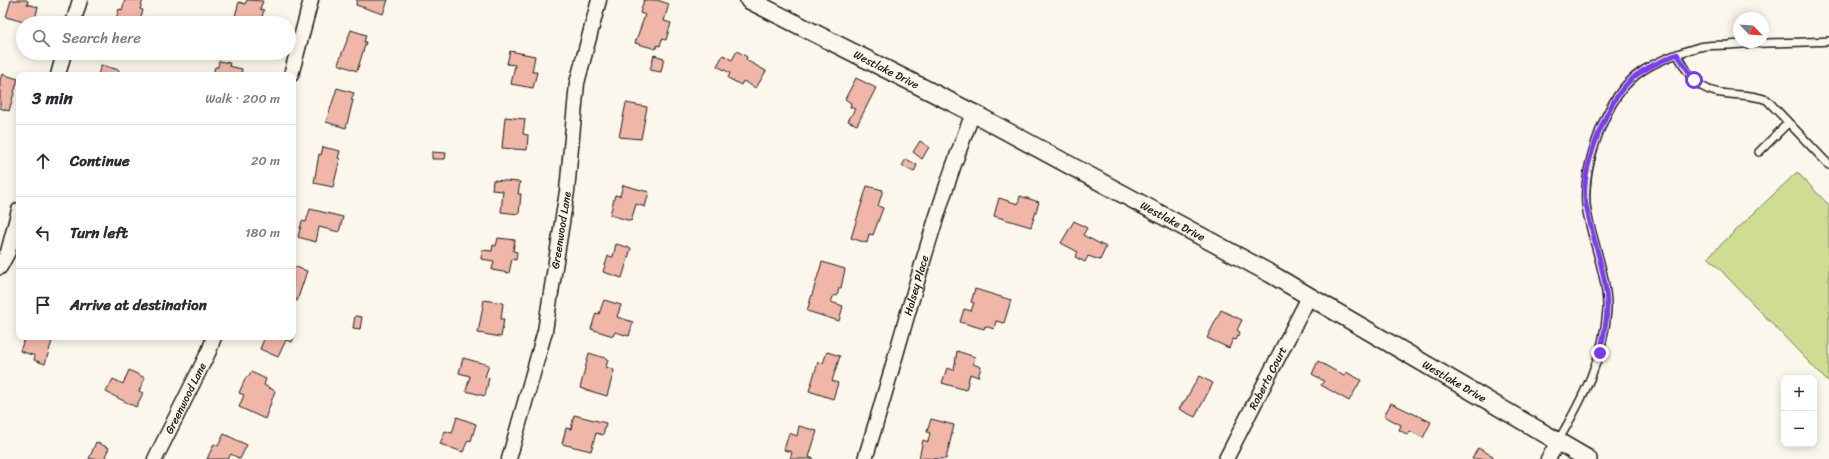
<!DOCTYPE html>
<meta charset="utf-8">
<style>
:root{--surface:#fff;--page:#f2f2f3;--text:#2b2b33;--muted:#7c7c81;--line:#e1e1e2}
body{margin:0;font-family:Sriracha,sans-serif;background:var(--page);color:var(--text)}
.controls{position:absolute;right:12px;bottom:12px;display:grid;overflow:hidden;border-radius:8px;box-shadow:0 2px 10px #0003}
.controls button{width:36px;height:36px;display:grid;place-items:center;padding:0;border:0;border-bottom:1px solid var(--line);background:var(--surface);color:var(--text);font:20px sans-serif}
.compass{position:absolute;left:1733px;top:12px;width:36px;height:36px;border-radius:50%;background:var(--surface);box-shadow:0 2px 10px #0003;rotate:115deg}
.stop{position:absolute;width:12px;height:12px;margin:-9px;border:3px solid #7c3aed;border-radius:50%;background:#fff}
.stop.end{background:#7c3aed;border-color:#fff;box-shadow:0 1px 4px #0008}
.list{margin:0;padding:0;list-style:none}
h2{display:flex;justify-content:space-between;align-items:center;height:52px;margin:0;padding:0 16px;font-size:17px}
h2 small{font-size:13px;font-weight:400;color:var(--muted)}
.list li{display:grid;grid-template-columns:26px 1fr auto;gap:12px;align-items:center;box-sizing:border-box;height:72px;padding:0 16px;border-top:1px solid var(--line)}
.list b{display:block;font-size:15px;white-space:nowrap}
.list em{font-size:13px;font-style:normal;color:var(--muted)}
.icon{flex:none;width:22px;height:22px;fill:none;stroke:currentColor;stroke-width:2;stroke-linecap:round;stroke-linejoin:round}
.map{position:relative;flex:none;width:1829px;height:459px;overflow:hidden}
.search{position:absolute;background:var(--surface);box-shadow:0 2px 10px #0003;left:16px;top:16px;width:280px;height:44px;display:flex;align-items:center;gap:10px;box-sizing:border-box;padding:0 14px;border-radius:22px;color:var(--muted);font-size:15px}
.panel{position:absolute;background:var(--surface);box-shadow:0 2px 10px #0003;left:16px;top:72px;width:280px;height:268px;border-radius:8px}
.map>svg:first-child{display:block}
</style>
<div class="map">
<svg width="1829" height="459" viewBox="0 0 1829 459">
<rect width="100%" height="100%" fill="#fbf7ec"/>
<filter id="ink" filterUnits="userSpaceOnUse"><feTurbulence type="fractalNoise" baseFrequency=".025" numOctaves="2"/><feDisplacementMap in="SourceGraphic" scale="8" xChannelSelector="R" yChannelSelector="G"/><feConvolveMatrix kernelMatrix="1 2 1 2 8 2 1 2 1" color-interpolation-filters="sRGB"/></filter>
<g filter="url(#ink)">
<!-- green -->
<path fill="#cedd91" stroke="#757c56" d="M1797,172L1829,205V383L1708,257Z"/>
<!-- building -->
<path fill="#f0b7a8" stroke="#1c1c1c" d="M11,0H26L28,1L27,4L38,7L34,23H27L6,17Z
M125,0H143L140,9L143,10L139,23L115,22L119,9L122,10Z
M247,0L263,1L260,9L264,10L260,23H233L239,2L245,4Z
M357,0H388L383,14L356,5Z
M644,0H657L669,4L664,21L671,23L666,40L662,39L660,46L657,45L656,49L635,43L645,15L640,13Z
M351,30L366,35L364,42H366L357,71L338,64Z
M510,51L535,56L532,72H537L533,88L511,84L515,65L507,64Z
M737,51L747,57L746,60L766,71L756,88L743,81L741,85L728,78L730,73L717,66L723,55L732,60Z
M654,55L664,58L661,72L650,70Z
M219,61L230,63L229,66L242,69L241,75H213L215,67H218Z
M101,65L119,70L118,75H98Z
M2,74L18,79L9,111L0,108V80Z
M856,78L876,88L857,125L848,121L855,109L850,107L851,103L845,99Z
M337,88L354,93L351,100H353L346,128L326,122Z
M626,103L647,107L641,139L619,137Z
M505,117L525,119L523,134L528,135L527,150L502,148Z
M920,141L929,147L922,159L913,152Z
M323,147L340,151L338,158L340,159L333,187L314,183L319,154L321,155Z
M432,152L446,153L445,159H432Z
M906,159L917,165L914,172L902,166Z
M493,180L520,182L518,194H521L519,214L501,212L503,191L492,190Z
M623,185L649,192L645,207L636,204L631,221L610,215L615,195L620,196Z
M867,186L883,190L878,206L883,208L873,235L869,234L867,243L851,238Z
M1020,196L1039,202L1031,227L994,216L999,198L1018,204Z
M310,209L343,217L339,232L319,227L316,242L298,237L302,221L306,222Z
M1074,221L1087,228L1083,235L1106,247L1100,260L1088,256L1085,262L1075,257L1078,252L1061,243Z
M498,238L515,240L513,251L517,252L516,260L512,259L509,273L492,270L494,261L481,259L482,250L492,251L493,245L496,246Z
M616,244L631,248L622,278L603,272L608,256L613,257Z
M822,262L845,269L841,288H839L837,296L834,295L831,302L843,306L839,321L807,311Z
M293,266L307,271L297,301L293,299Z
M975,289L1011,300L1004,323L996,321L994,329L985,326L984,329L960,322L964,309L971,311L974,303L971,302Z
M484,300L503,303L501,319H504L501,337L478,333Z
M604,300L621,305L617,317L633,322L629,336L615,332L613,336L591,329L596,313L599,314Z
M1221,310L1242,320L1237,330L1240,332L1236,340L1233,339L1229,348L1207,338Z
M355,316L362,317L360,329L353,328Z
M293,334L295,335L292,342L286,340L278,357L260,349L265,337H293Z
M25,337H38L52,341L45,364L34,360L35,356L20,351Z
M957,351L975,357L973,364L981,367L978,377L970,374L966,390L942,383L947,368L954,370Z
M827,352L840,356L832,381L838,383L833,399L809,391L818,362L823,363Z
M589,353L608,359L606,367L614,370L607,396L580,388Z
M463,358L489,365L485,377L489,378L485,396L466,391L470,376L459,373Z
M1318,361L1344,376L1346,372L1361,380L1349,401L1321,385L1324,381L1312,374Z
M129,370L145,378L139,391L143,393L136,407L106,392L113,379L123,384Z
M251,372L266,379L264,385L275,391L265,419L239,407L244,395L239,393L246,377H248Z
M1199,376L1213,383L1195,417L1179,409L1184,401H1185Z
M1391,403L1431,422L1423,438L1410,431L1408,435L1401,431L1399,430L1401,425L1384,416Z
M574,415L606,423L603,435L596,433L591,451L562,444L566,428L571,429Z
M457,417L476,424L471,441L468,440L463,452L440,444L445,431L452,433Z
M931,419L954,425L946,459L919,458L923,440L928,442L930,433L927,432Z
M799,426L817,431L809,457L814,459H790L792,452L784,450L789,433L797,436Z
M224,434L247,445L240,459L231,454L228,459H207L214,444L218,446Z
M96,442L109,448L105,456L110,459H89Z
M1478,448L1493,456L1492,459H1472Z"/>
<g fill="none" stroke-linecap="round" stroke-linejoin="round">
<!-- service casing -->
<g stroke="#1c1c1c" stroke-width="10">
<path id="service" d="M1677,54C1682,62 1687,73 1694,80C1715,101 1742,90 1767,100L1829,165
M1759,152L1788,123
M1558,441C1582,400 1604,358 1607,310C1608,279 1593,243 1587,212C1580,174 1603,105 1632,79C1648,64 1678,53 1699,47C1709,45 1720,45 1729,45C1763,42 1796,43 1829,41"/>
</g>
<!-- minor casing -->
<g stroke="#1c1c1c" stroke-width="17">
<g id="minor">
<path d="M73,23L80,0"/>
<path d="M58,75L64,53"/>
<path d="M291,75L311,0"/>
<path d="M0,267L8,252L19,210"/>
<path id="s1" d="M155,459L209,351L214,337"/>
<path id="s2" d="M509,459L545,331L567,191L577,83L599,0"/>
<path id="s3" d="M865,459C901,344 929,225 973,113"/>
<path id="s4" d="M1226,459L1309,297"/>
<path d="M1548,459L1558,442"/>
</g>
</g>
<!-- tertiary casing -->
<g stroke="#1c1c1c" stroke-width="20">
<g id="tertiary">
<path id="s5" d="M749,0L973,113L1271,274L1588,459"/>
</g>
</g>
<!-- service -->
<use href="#service" stroke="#fbf7ec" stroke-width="7"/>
<!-- minor -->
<use href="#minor" stroke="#fbf7ec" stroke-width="14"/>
<!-- tertiary -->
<use href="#tertiary" stroke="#fbf7ec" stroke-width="17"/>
</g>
</g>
<g fill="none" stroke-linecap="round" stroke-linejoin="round" filter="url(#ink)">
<!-- route -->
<path stroke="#7c3aed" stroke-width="5" d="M1600,353C1603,338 1607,323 1607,308C1607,271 1590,234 1585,198C1582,166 1608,99 1632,79C1644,68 1662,61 1677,54L1694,80"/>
</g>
<g text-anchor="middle" stroke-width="4" stroke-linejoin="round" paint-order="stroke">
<!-- street labels -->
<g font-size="11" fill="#1c1c1c" stroke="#fbf7ec">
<text dy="4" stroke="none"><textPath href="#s5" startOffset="154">Westlake Drive</textPath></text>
<text dy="4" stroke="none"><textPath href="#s5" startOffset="478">Westlake Drive</textPath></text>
<text dy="4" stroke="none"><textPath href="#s2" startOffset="235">Greenwood Lane</textPath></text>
<text dy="4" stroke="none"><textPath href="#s3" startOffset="181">Halsey Place</textPath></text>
<text dy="4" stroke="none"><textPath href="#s4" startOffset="91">Roberta Court</textPath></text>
<text dy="4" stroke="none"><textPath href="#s5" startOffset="802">Westlake Drive</textPath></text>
<text dy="4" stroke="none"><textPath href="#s1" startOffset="68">Greenwood Lane</textPath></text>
</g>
</g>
</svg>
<div class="controls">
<button>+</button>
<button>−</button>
</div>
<svg class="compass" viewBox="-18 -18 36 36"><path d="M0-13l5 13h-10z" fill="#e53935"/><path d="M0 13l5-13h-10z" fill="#7c7c81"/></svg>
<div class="stop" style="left:1694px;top:80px"></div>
<div class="stop end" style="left:1600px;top:353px"></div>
<div class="search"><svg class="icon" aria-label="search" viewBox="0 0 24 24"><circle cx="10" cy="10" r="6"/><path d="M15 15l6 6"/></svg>Search here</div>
<section class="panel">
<h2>3 min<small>Walk · 200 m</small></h2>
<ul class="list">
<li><svg class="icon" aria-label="ahead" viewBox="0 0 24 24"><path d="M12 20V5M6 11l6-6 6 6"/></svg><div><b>Continue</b></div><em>20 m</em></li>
<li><svg class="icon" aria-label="left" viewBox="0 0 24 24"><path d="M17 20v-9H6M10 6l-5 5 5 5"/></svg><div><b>Turn left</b></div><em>180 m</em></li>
<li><svg class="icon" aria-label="arrive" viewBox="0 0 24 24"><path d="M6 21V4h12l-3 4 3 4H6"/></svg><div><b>Arrive at destination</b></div></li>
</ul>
</section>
</div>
